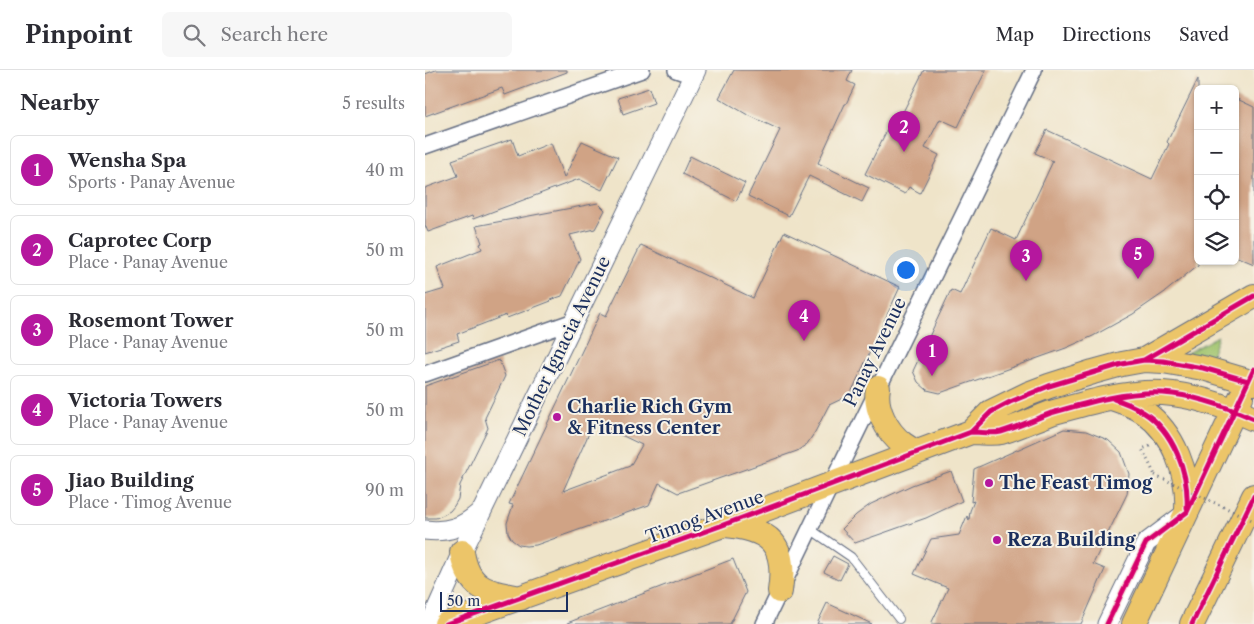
<!DOCTYPE html>
<meta charset="utf-8">
<style>
:root{--surface:#fff;--page:#f7f7f7;--text:#2b2b33;--muted:#7c7c81;--line:#e1e1e2;--accent:#b5179e}
body{margin:0;font-family:"Libre Caslon Text",serif;background:var(--page);color:var(--text)}
.controls{position:absolute;right:15px;top:15px;display:grid;overflow:hidden;border-radius:8px;box-shadow:0 1px 4px #0004}
.controls button{width:45px;height:45px;display:grid;place-items:center;padding:0;border:0;border-bottom:1px solid var(--line);background:var(--surface);color:var(--text);font:25px sans-serif}
.scale{position:absolute;left:15px;bottom:12px;width:128px;box-sizing:border-box;padding-left:5px;border:2px solid #1b2f5e;border-top:0;font-size:14px;line-height:18px;white-space:nowrap;color:#1b2f5e;-webkit-text-stroke:4px #f7f3e8;paint-order:stroke}
.you{position:absolute;left:480px;top:199px;width:18px;height:18px;margin:-12px;border:4px solid #fff;border-radius:50%;background:#1a73e8;box-shadow:0 0 0 8px #1a73e833}
.badge{display:grid;place-items:center;width:32px;height:32px;border-radius:50%;background:var(--accent);color:#fff;font-size:16px;font-weight:700}
.pin{position:absolute;translate:-50% -41px;filter:drop-shadow(0 1px 2px #0008)}
.pin::after{content:'';position:absolute;top:26px;width:18px;height:15px;background:inherit;clip-path:polygon(0 0,100% 0,50% 100%)}
.list{margin:0;padding:0;list-style:none}
h2{display:flex;justify-content:space-between;align-items:center;height:65px;margin:0;padding:0 20px;font-size:21px}
h2 small{font-size:16px;font-weight:400;color:var(--muted)}
.list li{display:grid;grid-template-columns:32px 1fr auto;gap:15px;align-items:center;box-sizing:border-box;height:70px;margin:0 10px 10px;padding:0 10px;border:1px solid var(--line);border-radius:8px}
.list b{display:block;font-size:19px;white-space:nowrap}
.list p{margin:0;font-size:16px;white-space:nowrap;color:var(--muted)}
.list em{font-size:16px;font-style:normal;color:var(--muted)}
.icon{flex:none;width:28px;height:28px;fill:none;stroke:currentColor;stroke-width:2;stroke-linecap:round;stroke-linejoin:round}
.map{position:relative;flex:none;width:829px;height:554px;overflow:hidden}
header{display:flex;align-items:center;gap:30px;box-sizing:border-box;height:70px;padding:0 25px;background:var(--surface);border-bottom:1px solid var(--line)}
header strong{font-size:24px}
nav{display:flex;gap:28px;margin-inline-start:auto;font-size:18px}
.search{width:350px;height:45px;background:var(--page);display:flex;align-items:center;gap:12px;box-sizing:border-box;padding:0 18px;border-radius:8px;color:var(--muted);font-size:19px}
main{display:flex}
aside{flex:1;background:var(--surface)}
.map>svg:first-child{display:block}
</style>
<header>
<strong>Pinpoint</strong>
<div class="search"><svg class="icon" aria-label="search" viewBox="0 0 24 24"><circle cx="10" cy="10" r="6"/><path d="M15 15l6 6"/></svg>Search here</div>
<nav><a>Map</a><a>Directions</a><a>Saved</a></nav>
</header>
<main>
<aside>
<h2>Nearby<small>5 results</small></h2>
<ul class="list">
<li><span class="badge">1</span><div><b>Wensha Spa</b><p>Sports · Panay Avenue</p></div><em>40 m</em></li>
<li><span class="badge">2</span><div><b>Caprotec Corp</b><p>Place · Panay Avenue</p></div><em>50 m</em></li>
<li><span class="badge">3</span><div><b>Rosemont Tower</b><p>Place · Panay Avenue</p></div><em>50 m</em></li>
<li><span class="badge">4</span><div><b>Victoria Towers</b><p>Place · Panay Avenue</p></div><em>50 m</em></li>
<li><span class="badge">5</span><div><b>Jiao Building</b><p>Place · Timog Avenue</p></div><em>90 m</em></li>
</ul>
</aside>
<div class="map">
<svg width="829" height="554" viewBox="0 0 829 554">
<rect width="100%" height="100%" fill="#f7f3e8"/>
<filter id="ink" filterUnits="userSpaceOnUse"><feTurbulence type="fractalNoise" baseFrequency=".02" numOctaves="2"/><feDisplacementMap in="SourceGraphic" scale="10" xChannelSelector="R" yChannelSelector="G"/><feConvolveMatrix kernelMatrix="1 2 1 2 8 2 1 2 1" color-interpolation-filters="sRGB"/></filter>
<filter id="wash" filterUnits="userSpaceOnUse"><feTurbulence type="fractalNoise" baseFrequency=".0096" numOctaves="4" result="noise"/><feDisplacementMap in="SourceGraphic" scale="20" xChannelSelector="R" yChannelSelector="G"/><feGaussianBlur stdDeviation="1.12" result="paint"/><feColorMatrix in="noise" values="0 0 0 0 0 0 0 0 0 0 0 0 0 0 0 0 0 1.4 0 .05"/><feComposite in="paint" operator="in"/></filter>
<g filter="url(#wash)">
<rect width="100%" height="100%" fill="#efe4c9"/>
<!-- green -->
<path fill="#a1c46e" stroke="#5e7a66" d="M793,266L786,286L760,284Z"/>
<g id="blocks">
<!-- building -->
<path fill="#d0a385" fill-rule="evenodd" d="M11,0H142V2L80,25L77,18L0,46V4Z
M309,0H427L422,11L430,15L421,34H420L393,93L444,118L437,132L384,106L364,146L323,126L355,60L321,44L294,28Z
M499,0H561L533,57L515,49L500,78L514,85L495,123L484,117L480,124L440,104L470,44L476,46Z
M773,9V195L740,222L708,244L668,266L641,278L515,323L502,320L493,312L488,301L526,220L535,224L566,158L591,170L628,91L610,83L622,60L727,109L744,74L742,72Z
M224,18L229,33L198,44L193,28Z
M810,28L829,37V194L810,186Z
M87,69L93,86L126,73L139,108L157,71L193,87L177,120L154,109L48,149L47,146L3,162L0,155V118L33,106L27,90Z
M265,86L320,113L311,131L257,104Z
M173,133L180,140L170,159L145,165L155,189L153,192L154,191L137,226L125,230L126,231L82,248L81,245L32,264L34,271L0,282V225L20,219L12,197L57,179L55,174L57,173L51,156Z
M359,162L475,217L425,325L404,335L390,362L382,374L372,381L253,423L234,413L224,435L111,475L101,476L94,475L87,470L83,463L82,453L88,435L84,434L175,243L181,246L216,175L328,228ZM169,352L217,375L205,396L138,421Z
M74,290L80,306L60,348L63,358L35,415L33,429L29,436L25,441L18,445L11,448H0V316Z
M639,359L661,361L683,370L696,382L704,404L702,424L668,494L680,499L656,554H506L523,518L489,504L506,469L534,465L542,446L544,450L545,441L549,431L546,432L549,399Z
M526,401L537,431L501,448L430,473L417,459L431,445L446,434L487,415Z
M408,486L423,494L415,510L399,502Z
M308,489L321,522L305,554H142V553Z
M402,533L447,554H392Z"/>
</g>
</g>
<g filter="url(#ink)">
<use href="#blocks" fill-opacity="0" stroke="#656e83" stroke-width="1"/>
<g fill="none" stroke-linecap="round" stroke-linejoin="round">
<!-- service casing -->
<g stroke="#656e83" stroke-width="10">
<path id="service" d="M385,459L426,487L474,549"/>
</g>
<!-- minor casing -->
<g stroke="#656e83" stroke-width="18">
<path id="minor" d="M251,0L268,6
M0,76L217,0
M0,304L149,251
M339,554L406,415L609,0"/>
</g>
<!-- tertiary casing -->
<g stroke="#656e83" stroke-width="21">
<path id="tertiary" d="M0,460C23,463 38,457 55,442
M5,554L37,482L271,0
M682,554L721,473L761,443"/>
</g>
<!-- primary casing -->
<g stroke="#656e83" stroke-width="26">
<path id="primary" d="M719,290L829,226
M453,318C449,338 462,362 478,374C482,377 487,380 492,382
M687,328C698,332 709,335 719,342C749,363 764,404 762,439
M546,362L566,342L603,324L624,316L668,302L697,294L719,290L738,291L778,298L829,313
M300,455C345,459 362,474 355,521
M37,482C43,520 63,522 96,528
M21,554L298,455L546,362C556,362 567,364 576,362C593,357 610,349 626,343C661,333 702,321 738,323C769,325 800,336 829,349
M709,554L816,327
M767,554L829,426"/>
</g>
<!-- path -->
<path stroke="#656e83" stroke-width="3" stroke-dasharray="1 4" stroke-linecap="butt" d="M725,376L717,379L730,405"/>
<!-- service -->
<use href="#service" stroke="#fff" stroke-width="8"/>
<!-- minor -->
<use href="#minor" stroke="#fff" stroke-width="15"/>
<!-- tertiary -->
<use href="#tertiary" stroke="#fff" stroke-width="19"/>
<!-- primary -->
<use href="#primary" stroke="#ecc569" stroke-width="24"/>
<!-- path-bridge -->
<path stroke="#656e83" stroke-width="3" stroke-dasharray="1 4" stroke-linecap="butt" d="M730,405L829,451"/>
<!-- cycleway casing -->
<g stroke="#f7f3e8" stroke-width="8">
<path id="cycleway" d="M719,290L829,226
M689,329C699,332 709,336 718,342C749,361 764,403 762,438
M546,362L566,342L585,332L624,316L697,294L719,290L738,291L778,298L823,311
M21,554L298,455L546,362C556,362 567,364 576,362C593,357 610,349 626,343C661,333 702,321 738,323C769,325 800,336 829,349
M682,554L721,473L762,442L829,299
M767,554L829,426"/>
</g>
<!-- cycleway -->
<use href="#cycleway" stroke="#d6006c" stroke-width="5"/>
</g>
</g>
<!-- markers -->
<g fill="#b5179e" stroke="#f7f3e8" stroke-width="2">
<circle cx="132" cy="347" r="5"/>
<circle cx="564" cy="413" r="5"/>
<circle cx="572" cy="470" r="5"/>
</g>
<g text-anchor="middle" stroke-width="4" stroke-linejoin="round" paint-order="stroke">
<!-- street labels -->
<g font-size="18" fill="#1b2f5e" stroke="#f7f3e8">
<text transform="translate(137 276) rotate(-64)" y="6">Mother Ignacia Avenue</text>
<text transform="translate(450 282) rotate(-64)" y="6">Panay Avenue</text>
<text transform="translate(280 447) rotate(-20)" y="6">Timog Avenue</text>
</g>
<!-- poi labels -->
<g font-size="18" font-weight="bold" fill="#1b2f5e" stroke="#f7f3e8" text-anchor="start">
<text x="142" y="343">Charlie Rich Gym<tspan x="142" dy="21">&amp; Fitness Center</tspan></text>
<text x="574" y="419">The Feast Timog</text>
<text x="582" y="476">Reza Building</text>
</g>
</g>
</svg>
<div class="controls">
<button>+</button>
<button>−</button>
<button><svg class="icon" aria-label="locate" viewBox="0 0 24 24"><circle cx="12" cy="12" r="6"/><path d="M12 2v4M12 18v4M2 12h4M18 12h4"/></svg></button>
<button><svg class="icon" aria-label="layers" viewBox="0 0 24 24"><path d="M12 4l9 5-9 5-9-5zM3 14l9 5 9-5"/></svg></button>
</div>
<div class="scale">50 m</div>
<div class="you"></div>
<div class="pin badge" style="left:507px;top:306px">1</div>
<div class="pin badge" style="left:479px;top:82px">2</div>
<div class="pin badge" style="left:601px;top:211px">3</div>
<div class="pin badge" style="left:379px;top:271px">4</div>
<div class="pin badge" style="left:713px;top:209px">5</div>
</div>
</main>
